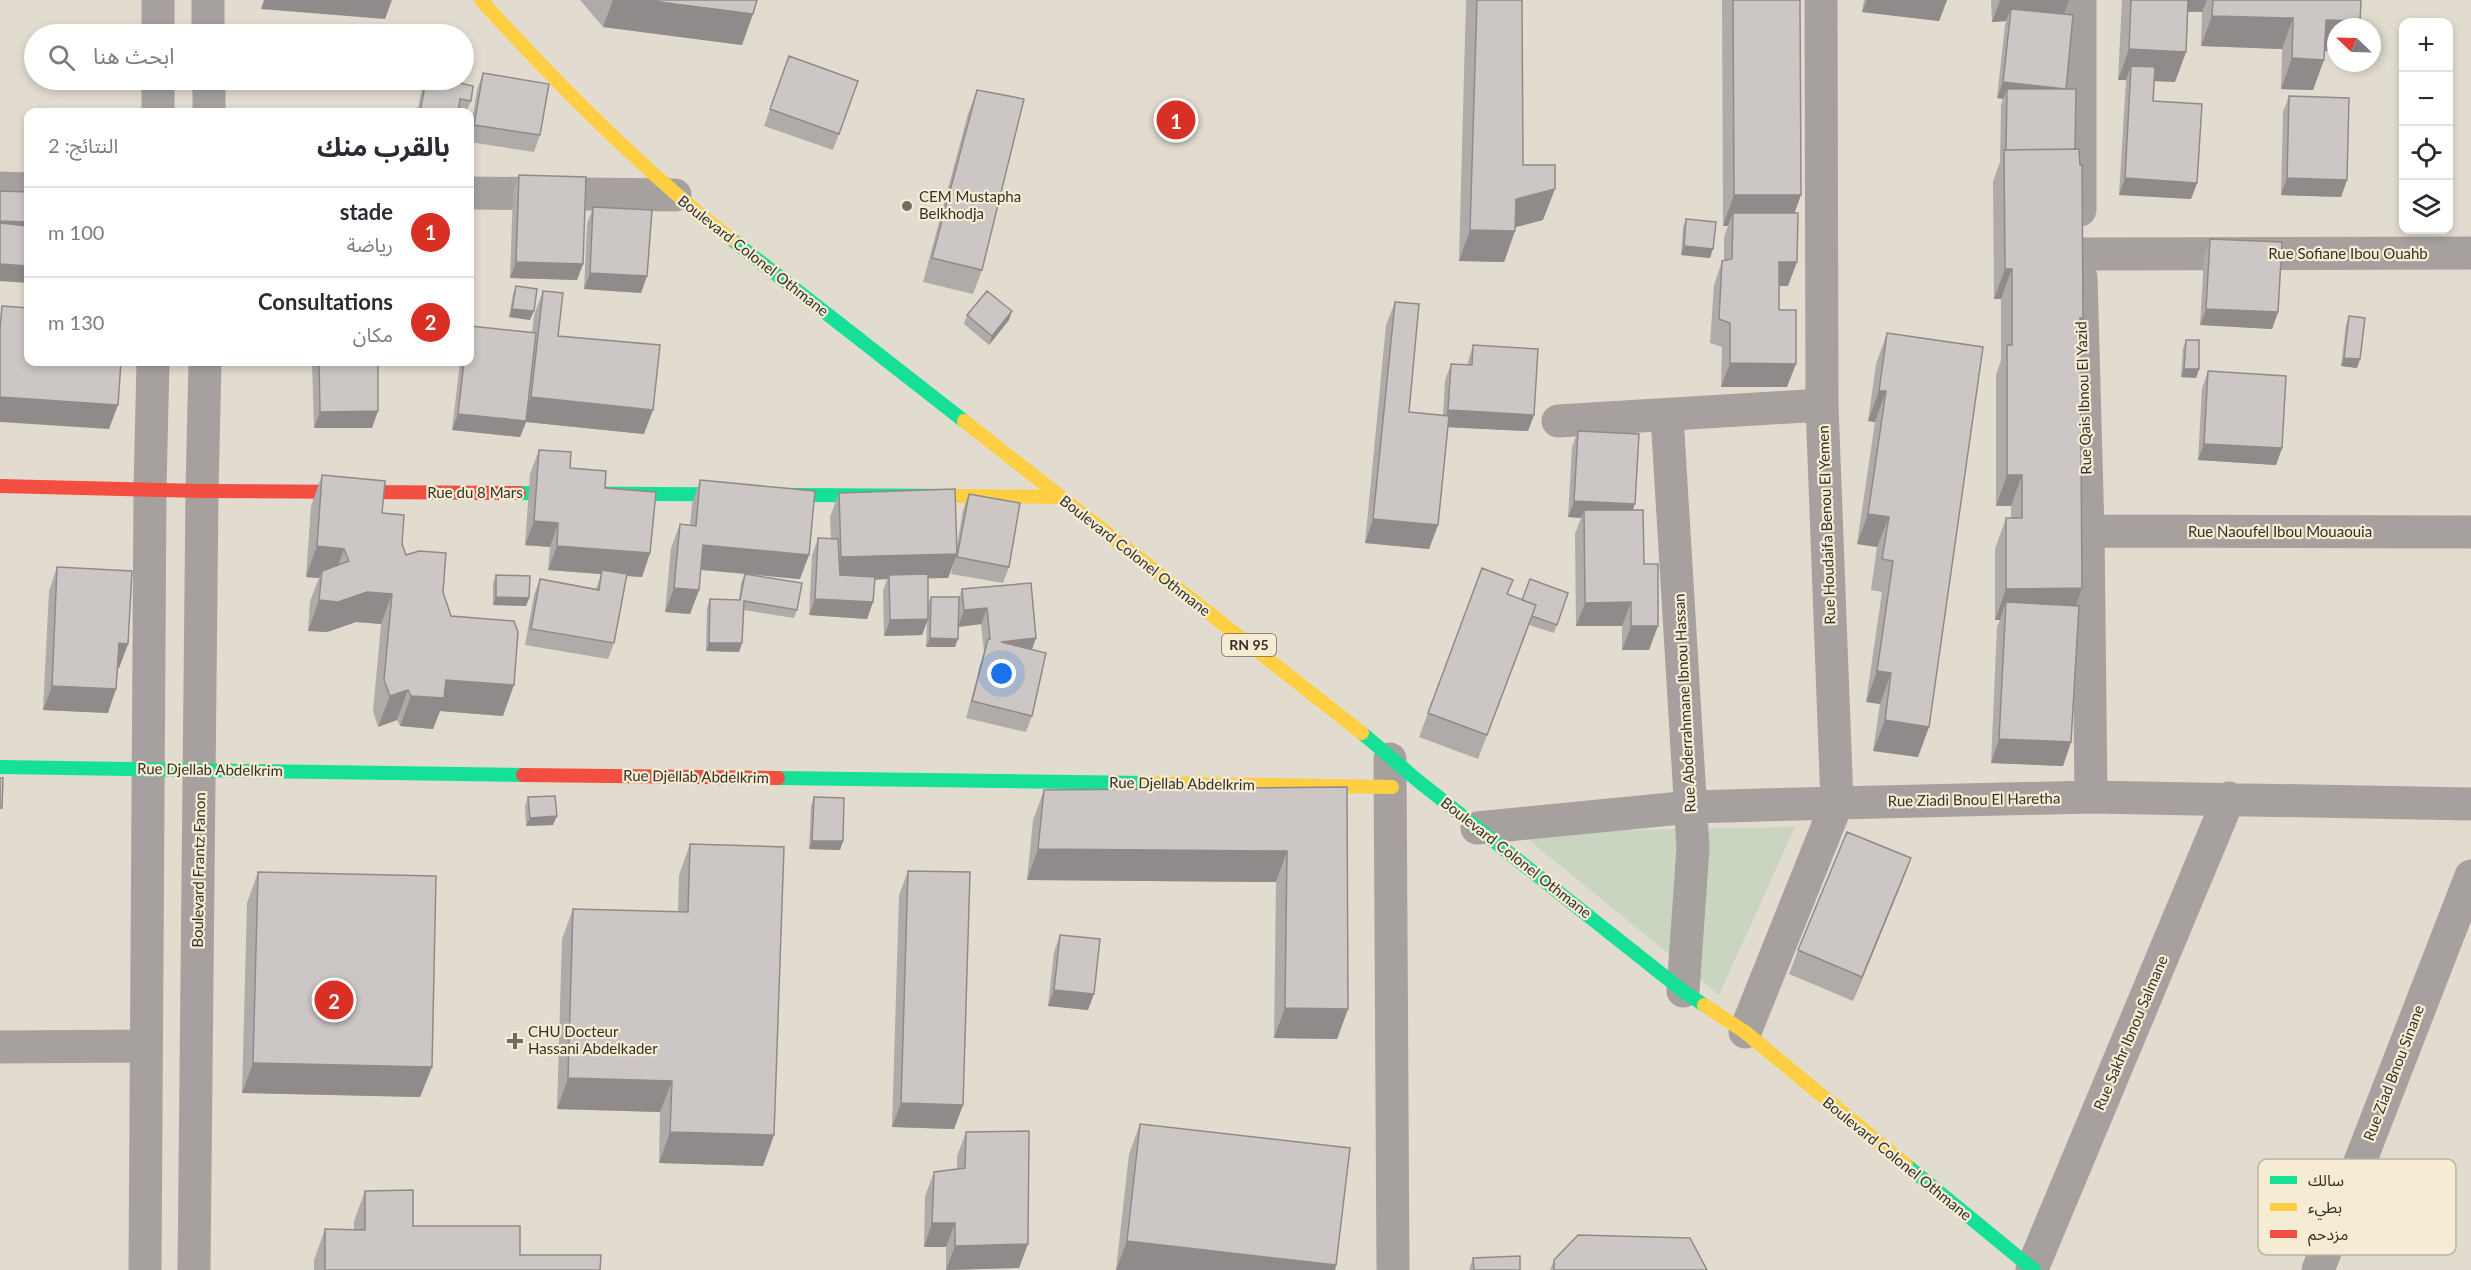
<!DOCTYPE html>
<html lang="ar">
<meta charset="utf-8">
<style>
:root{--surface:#fff;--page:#f2f2f3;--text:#2b2b33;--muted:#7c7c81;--line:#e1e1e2;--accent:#d93025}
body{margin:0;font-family:Lato,"Noto Sans Arabic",sans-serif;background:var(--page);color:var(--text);direction:rtl}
.controls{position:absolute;right:18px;top:18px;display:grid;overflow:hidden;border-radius:12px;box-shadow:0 3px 9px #0003}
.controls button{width:54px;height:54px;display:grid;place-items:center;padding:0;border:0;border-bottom:2px solid var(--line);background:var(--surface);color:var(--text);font:30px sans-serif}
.compass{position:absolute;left:2327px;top:18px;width:54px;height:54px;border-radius:50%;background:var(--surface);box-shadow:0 3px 9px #0003;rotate:293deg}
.you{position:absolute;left:1002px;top:674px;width:21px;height:21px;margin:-15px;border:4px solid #fff;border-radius:50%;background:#1a73e8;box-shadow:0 0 0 9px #1a73e833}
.badge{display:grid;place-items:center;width:39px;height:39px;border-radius:50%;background:var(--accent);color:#fff;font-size:20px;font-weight:700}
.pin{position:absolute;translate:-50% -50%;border:3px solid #fff;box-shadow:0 2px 6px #0006}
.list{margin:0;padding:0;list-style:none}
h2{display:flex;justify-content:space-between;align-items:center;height:78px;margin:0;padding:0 24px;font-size:26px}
h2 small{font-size:20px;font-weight:400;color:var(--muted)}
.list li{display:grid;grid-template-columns:39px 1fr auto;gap:18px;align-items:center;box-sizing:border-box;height:90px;padding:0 24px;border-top:2px solid var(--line)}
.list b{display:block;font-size:22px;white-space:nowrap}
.list p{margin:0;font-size:20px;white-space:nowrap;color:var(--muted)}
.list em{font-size:20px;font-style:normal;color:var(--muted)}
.icon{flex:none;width:33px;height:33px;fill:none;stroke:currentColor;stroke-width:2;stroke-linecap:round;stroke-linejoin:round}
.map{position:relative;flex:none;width:2471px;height:1270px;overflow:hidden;direction:ltr}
.search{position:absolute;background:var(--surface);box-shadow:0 3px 9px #0003;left:24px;top:24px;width:450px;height:66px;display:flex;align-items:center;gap:15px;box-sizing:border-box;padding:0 21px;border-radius:33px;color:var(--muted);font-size:22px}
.panel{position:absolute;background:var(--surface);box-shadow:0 3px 9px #0003;left:24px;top:108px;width:450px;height:258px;border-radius:12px;direction:rtl}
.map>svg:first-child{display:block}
</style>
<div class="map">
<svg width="2471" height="1270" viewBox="0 0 2471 1270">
<rect width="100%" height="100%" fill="#e1dccf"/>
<!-- green -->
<path fill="#c9d5c1" d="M1795,827L1719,995L1519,832Z"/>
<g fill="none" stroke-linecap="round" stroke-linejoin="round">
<!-- street -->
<path stroke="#a6a19f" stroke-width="33" d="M208,0V34
M2080,0V210
M158,34V0
M209,80V112
M158,112V80
M0,188L28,189
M470,193L675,195
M2080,254L2471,253
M2081,277L2088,531L2091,797
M1667,416L1693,848L1683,991
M1558,421L1822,405
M2088,531L2471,532
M1390,759L1393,1270
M1477,828L1691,807L1837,803L2091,797L2471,804
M1745,1032L1837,803L1822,405L1821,0
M0,1047L146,1046
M2032,1269L2229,798
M145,1270L150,490L153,362
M194,1270L202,491L205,362
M2318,1270L2471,876"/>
<!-- fast -->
<path stroke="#16e098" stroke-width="14" d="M731,239L964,421
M519,493L958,496
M1362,733L1417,780L1683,991L1704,1005
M0,767L523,775
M778,778L1145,783
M1906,1165L2034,1270"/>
<!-- slow -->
<path stroke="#ffcf43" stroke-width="14" d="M481,0C558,85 640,168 731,239
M964,421L1362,733
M958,496L1059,497
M1145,783L1392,787
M1704,1005L1745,1032L1906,1165"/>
<!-- jam -->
<path stroke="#f24e42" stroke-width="14" d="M0,486L202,491L519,493
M523,775L778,778"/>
</g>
<!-- wall -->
<path fill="#afaba9" d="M580,0H757L742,45L603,27Z
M1466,0H1522L1523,165L1543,220L1515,227V231L1504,262L1459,261Z
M1722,0H1800L1794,213L1788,286H1779V310L1787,387H1721L1722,347L1710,343L1714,285L1722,261L1724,260V237L1728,226H1723Z
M1864,0H1947L1939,21L1862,12Z
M1991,0H2069L2064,14L2065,89L2074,149L2083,318L2080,327L2082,588L2076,605L2071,742L2063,766L1991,763L1997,626L2000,620H1995V549L2006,518H2011V506H1996V375L2001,360V299H1994L1993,181L2000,162L2001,105L2003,99L1997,98L2005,25L2006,21L1992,22Z
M2122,0H2361L2360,21L2358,27H2336L2324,51L2313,90L2281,89L2282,49L2201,46L2202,12H2188L2186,52L2175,82L2154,81L2153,101L2197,183L2191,199L2119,195L2126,80H2118Z
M789,56L839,134L833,150L764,126Z
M483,73L540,135L534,152L470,142V134L477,90Z
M424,80H450V81L471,101L466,112H417Z
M977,90L982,270L973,294L923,282L968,114Z
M2289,96L2347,180L2341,197L2281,195L2283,112Z
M519,175L583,264L577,280L510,278L513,192Z
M593,207L647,276L641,293L584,289L587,224Z
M1686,219L1710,258L1681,255L1683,227Z
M2210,239L2278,312L2272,329L2200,325L2204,256Z
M516,286L530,320L509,317L513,294Z
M543,291L558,336L644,434L526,422L520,437L452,430L460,362H470L532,333L534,315Z
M1395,302L1409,412L1443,416L1445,380L1451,364L1467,365L1473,345L1534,415L1528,431L1448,427L1438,525L1429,549L1365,543L1386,325Z
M967,315L1009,320L989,345L964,324Z
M2349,316L2360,359L2357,368L2341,366L2346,325Z
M1887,333L1929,727L1918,757L1873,751L1880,704L1866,702L1882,592L1871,590L1877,547L1857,544L1875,422L1868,421L1876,364Z
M2186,340L2199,369L2196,378L2181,377L2183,348Z
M312,362H378L372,428H314Z
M2208,371L2282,448L2276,465L2198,460L2202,388Z
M1578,431L1633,510L1644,564L1649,650H1622V626H1576L1575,534L1581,518L1568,517L1572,447Z
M539,450L605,488L650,553L642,577L626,576L614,643L608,659L525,645L534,595L540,579L596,589L601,574L548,570L550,547L525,545L530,474Z
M322,475L382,513L402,544L406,555L443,592L451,616L503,716L440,711L433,729L400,726L397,720L378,727L373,711L381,624L356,622L327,632L308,631L310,601L319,578L306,577L311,506Z
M700,480L800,579L700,570L699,590L690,614L665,612L671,548L680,524L690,525L692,504Z
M839,493L957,545L963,510L969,494L1009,567L1003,583L951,574L953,565L948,578H928V603L931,597H959L962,589L1036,638L1032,649V716L1026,732L966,718L984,651L981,624L958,627L955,647H926L927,622L922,635L884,636L883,591L887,579L875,580L873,602L867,619L809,615L812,555L818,538L831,539L830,517Z
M57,567L128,644L119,668L117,667L108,713L43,710L49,591Z
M1482,568L1507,594L1522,600L1568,593L1554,633L1529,625L1478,759L1419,737Z
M745,574L797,610L794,618L744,610L742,643L739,652L706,651L707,607L710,599L739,600L741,583Z
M496,575L529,598L526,606L493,605V583Z
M1347,787L1348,1009L1337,1039L1274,1038L1276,882L1027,880L1033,820L1044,790Z
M528,797L553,825L526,826L525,806Z
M814,797L843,841L840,850L809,849L811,806Z
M690,844L774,1135L763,1166L659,1163L660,1112L557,1109L562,939L573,909L678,912L679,875Z
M1911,858L1902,882L1853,1001L1789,974L1798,950Z
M908,871L963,1105L954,1129L892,1127L899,895Z
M258,872L432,1067L420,1097L242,1093L247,903Z
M1060,935L1088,1010L1048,1006L1054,952Z
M1140,1124L1336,1265L1335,1270H1116L1129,1154Z
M966,1132L1019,1268L946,1270V1247H924L925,1196L934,1172L957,1169V1156Z
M365,1191L413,1226L520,1255L600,1270H314V1260L325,1229L354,1230V1221Z
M1473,1258L1520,1270H1469Z
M1554,1260L1707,1270H1550Z"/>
<!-- shaded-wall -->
<path fill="#8f8b8a" d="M264,0H392L385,19L261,9Z
M613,0H644L753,14L742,45L603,27Z
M1867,0H1947L1939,21L1862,12Z
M2000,0H2069L2062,19L2011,9L2006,21L1992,22Z
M2182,0H2207L2202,12L2178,11Z
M2212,16L2293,18L2282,49L2201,46Z
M2326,20L2360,21L2358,27H2336V51H2315Z
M2129,49L2186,52L2175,82L2131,80V66L2126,80H2118Z
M2292,58L2324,60L2313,90L2281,89Z
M2003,82L2066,89L2060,105L2007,89L2003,99L1997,98Z
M2125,178L2197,183L2191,199L2119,195Z
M2287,178L2347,180L2341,197L2281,195Z
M1555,189L1543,220L1505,230L1516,199Z
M1734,195H1801L1790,226L1733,213L1728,226H1723Z
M0,221L28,222V239L0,238Z
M1470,230L1515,231L1504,262L1459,261Z
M1684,246L1713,249L1710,258L1681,255Z
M516,262L583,264L577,280L510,278Z
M1779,262H1797L1788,286H1771Z
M0,264L28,266V283L0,281Z
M2005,269H2012L2001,299H1994Z
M590,273L647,276L641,293L584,289Z
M512,309L534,311L530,320L509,317Z
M2206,309L2278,312L2272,329L2200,325Z
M1012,311L1009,320L989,345L992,336Z
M2080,318H2083L2072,348Z
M2344,358L2360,359L2357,368L2341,366Z
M1730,363L1796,364L1787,387H1721Z
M2184,369H2199L2196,378L2181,377Z
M1879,391H1886L1875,422L1868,421Z
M0,397L118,405L109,429L0,422Z
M531,397L653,410L644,434L526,422L520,437L452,430L458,414L522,420Z
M1448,410L1534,415L1528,431L1442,427Z
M378,411L372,428H314L320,412Z
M2204,444L2282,448L2276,465L2198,460Z
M2007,475H2022L2011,506H1996Z
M1574,501L1635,504L1629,521L1584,510L1581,518L1568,517Z
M1868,514L1889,517L1877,547L1857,544Z
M1373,519L1438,525L1429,549L1365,543Z
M534,521L558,523L550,547L525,545Z
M703,545L809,555L800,579L694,569Z
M317,546L344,549L333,579L322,571L319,578L306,577Z
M557,546L650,553L642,577L602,574V570L601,574L548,570Z
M957,554L948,578L889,579V575L887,579L832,581L841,557Z
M674,588L699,590L690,614L665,612Z
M2082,588L2071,619L2006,602L2000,620H1995L2006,589Z
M367,592L392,594L381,624L356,622L327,632L308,631L319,600Z
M496,597L529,598L526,606L493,605Z
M815,599L873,602L867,619L809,615Z
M1631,602L1622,626H1576L1585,603Z
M987,608L981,624L958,627L964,610Z
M928,619L922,635L884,636L890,620Z
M1631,626H1658L1649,650H1622Z
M930,638L958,639L955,647H926Z
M1036,638L1030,655L1001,642Z
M119,643L128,644L119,668L110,667Z
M709,643H742L739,652L706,651Z
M1877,671L1891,673L1880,704L1866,702Z
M446,680L514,685L503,716L440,711L433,729L400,726L411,696Z
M52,686L116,689L108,713L43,710Z
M408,690L397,720L378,727L390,696Z
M1885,720L1929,727L1918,757L1873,751Z
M1999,739L2071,742L2063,766L1991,763Z
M557,816L553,825L526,826L530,818Z
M812,841H843L840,850L809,849Z
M1038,849L1287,851L1276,882L1027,880Z
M1911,858L1902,882L1853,1001L1862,977Z
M1054,990L1094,994L1088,1010L1048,1006Z
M1285,1008L1348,1009L1337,1039L1274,1038Z
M253,1063L432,1067L420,1097L242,1093Z
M568,1078L672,1081L660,1112L557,1109Z
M901,1103L963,1105L954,1129L892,1127Z
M670,1132L774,1135L763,1166L659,1163Z
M932,1223H955L946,1247H924Z
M1127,1241L1336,1265L1335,1270H1116Z
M1028,1244L1019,1268L946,1270L955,1246Z"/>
<!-- building -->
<path fill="#ccc7c5" stroke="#8f8b8a" stroke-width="1.5" d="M644,0H757L753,14Z
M1477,0H1522L1523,165H1555V189L1516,199L1515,231L1470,230Z
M1733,0H1800L1801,195H1734Z
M2131,0H2188L2186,52L2129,49Z
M2213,0H2361L2360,21L2326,20L2324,60L2292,58L2293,18L2212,16Z
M2011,9L2073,15L2066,89L2003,82Z
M789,56L858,81L839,134L770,109Z
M2131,66L2155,67L2153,101L2202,104L2197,183L2125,178Z
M483,73L549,84L540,135L474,125Z
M426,80H450V81L473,86L471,101L460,99L458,112H420Z
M2007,89H2076L2075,149L2006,150Z
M977,90L1024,99L982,270L932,258Z
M2289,96L2349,98L2347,180L2287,178Z
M2079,149L2080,165H2082L2083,318H2080L2082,588L2006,589V518H2022V475H2007V345H2012V269H2005L2004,150Z
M519,175L586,177L583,264L516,262Z
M0,191L28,192V222L0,221Z
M593,207L652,210L647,276L590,273Z
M1733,213H1798L1797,262H1779V310H1796V364L1730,363V323L1719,319L1722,261L1732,259Z
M1686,219L1716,222L1713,249L1684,246Z
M0,223L28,226V266L0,264Z
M2210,239L2282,242L2278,312L2206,309Z
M516,286L537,289L534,311L512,309Z
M543,291L563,293L558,336L660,345L653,410L531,397Z
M987,291L1012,311L992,336L967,315Z
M1395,302L1419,304L1409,412L1449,416L1438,525L1373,519Z
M2,306L28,308V362H121L118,405L0,397V329Z
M2349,316L2365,318L2360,359L2344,358Z
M470,326L536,333L526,421L458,414L464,362H470Z
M1887,333L1983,347L1929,727L1885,720L1891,673L1877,671L1893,561L1882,559L1889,517L1868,514L1886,391H1879Z
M2186,340H2199V369H2184Z
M1473,345L1538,349L1534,415L1448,410L1451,364L1472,365Z
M319,362H378V411L320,412Z
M2208,371L2286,376L2282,448L2204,444Z
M1578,431L1639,434L1635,504L1574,501Z
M539,450L571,452L570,468L606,471L605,488L656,492L650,553L557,546L558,523L534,521Z
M322,475L385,481L382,513L404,515L402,544L406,555L419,551L446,553L443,592L451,616L514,621L518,632L514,685L446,680L444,698L411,696L408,690L390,696L384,680L392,594L367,592L338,602L319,600L322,571L349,561L344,549L317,546Z
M700,480L815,491L809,555L703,545L699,590L674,588L680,524L696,526Z
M955,489L957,554L841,557L839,493Z
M969,494L1020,503L1009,567L957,557Z
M1584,510H1643L1644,564H1658V626H1631V602L1585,603Z
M818,538L838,539L840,575L875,577L873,602L815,599Z
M57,567L132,571L128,644L119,643L116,689L52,686Z
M1482,568L1513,580L1507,594L1536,605L1487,735L1428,713Z
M602,570L627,574L614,643L531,629L540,579L599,590Z
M745,574L802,583L797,610L744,601L742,643H709L710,599L740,600Z
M928,574V619L890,620L889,575Z
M496,575L530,576L529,598L496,597Z
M1530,579L1568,593L1557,625L1532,616L1536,605L1522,600Z
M1031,583L1036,638L1001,642L1046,653L1032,716L972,701L988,639H990L987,608L964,610L962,589Z
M931,597H959L958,639L930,638Z
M2006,602L2079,606L2071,742L1999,739Z
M0,778H3L2,808H0Z
M1347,787L1348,1009L1285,1008L1287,851L1038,849L1044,790Z
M555,796L557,816L530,818L528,797Z
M814,797L844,798L843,841H812Z
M1847,832L1911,858L1862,977L1798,950Z
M690,844L784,847L774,1135L670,1132L672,1081L568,1078L573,909L688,912Z
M908,871L970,872L963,1105L901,1103Z
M258,872L436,876L432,1067L253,1063Z
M1060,935L1100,939L1094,994L1054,990Z
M1140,1124L1350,1148L1336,1265L1127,1241Z
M1029,1131L1028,1244L955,1246V1223H932L934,1172L965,1168L966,1132Z
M413,1190V1226H520V1255H601L600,1270H325V1229L365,1230V1191Z
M1578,1235L1690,1238L1707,1270H1554V1260Z
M1520,1256V1270H1474L1473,1258Z"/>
<!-- markers -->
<g fill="#716d62" stroke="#f6ecd4" stroke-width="2">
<circle cx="907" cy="206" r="6"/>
<path d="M512 1032h6v6h6v6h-6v6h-6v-6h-6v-6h6z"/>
</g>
<g text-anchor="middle" stroke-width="4.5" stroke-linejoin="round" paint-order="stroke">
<!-- shield labels -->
<rect fill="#f6ecd4" stroke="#6f695c" stroke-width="1.5" x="1222" y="634" width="54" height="22" rx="4.5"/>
<g font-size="14" font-weight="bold" fill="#353128">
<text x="1249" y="650">RN 95</text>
</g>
<!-- poi labels -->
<g font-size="15" fill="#353128" stroke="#f6ecd4" text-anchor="start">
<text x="919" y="202">CEM Mustapha<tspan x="919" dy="17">Belkhodja</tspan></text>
<text x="528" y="1037">CHU Docteur<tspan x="528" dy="17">Hassani Abdelkader</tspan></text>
</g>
<!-- street labels -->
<g font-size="15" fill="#353128" stroke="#f6ecd4">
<text x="2348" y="259">Rue Sofiane Ibou Ouahb</text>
<text transform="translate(753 256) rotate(38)" y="5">Boulevard Colonel Othmane</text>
<text transform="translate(2084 398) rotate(-92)" y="5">Rue Qais Ibnou El Yazid</text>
<text x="475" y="498">Rue du 8 Mars</text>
<text transform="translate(1827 525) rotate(-92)" y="5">Rue Houdaifa Benou El Yemen</text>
<text x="2280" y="537">Rue Naoufel Ibou Mouaouia</text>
<text transform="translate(1135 556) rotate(38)" y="5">Boulevard Colonel Othmane</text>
<text transform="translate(1685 703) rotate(-93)" y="5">Rue Abderrahmane Ibnou Hassan</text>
<text transform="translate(210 770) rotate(1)" y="5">Rue Djellab Abdelkrim</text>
<text transform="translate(696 777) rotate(1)" y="5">Rue Djellab Abdelkrim</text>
<text transform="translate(1182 784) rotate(1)" y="5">Rue Djellab Abdelkrim</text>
<text transform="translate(1974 800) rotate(-1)" y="5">Rue Ziadi Bnou El Haretha</text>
<text transform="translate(1516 858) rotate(38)" y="5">Boulevard Colonel Othmane</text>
<text transform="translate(199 870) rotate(-89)" y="5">Boulevard Frantz Fanon</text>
<text transform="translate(2131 1033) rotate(-67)" y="5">Rue Sakhr Ibnou Salmane</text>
<text transform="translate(2394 1073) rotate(-69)" y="5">Rue Ziad Bnou Sinane</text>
<text transform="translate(1897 1159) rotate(39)" y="5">Boulevard Colonel Othmane</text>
</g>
</g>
<!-- legend -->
<rect x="2258" y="1159" width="198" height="96" rx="9" fill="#f6ecd4" stroke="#bcb4a0" stroke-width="1.5"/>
<rect x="2270" y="1176" width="27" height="8" fill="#16e098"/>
<rect x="2270" y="1203" width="27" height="8" fill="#ffcf43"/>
<rect x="2270" y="1230" width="27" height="8" fill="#f24e42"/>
<g font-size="16" fill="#353128">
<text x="2308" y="1186">سالك</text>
<text x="2308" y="1213">بطيء</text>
<text x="2308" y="1240">مزدحم</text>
</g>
</svg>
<div class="controls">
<button>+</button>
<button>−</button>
<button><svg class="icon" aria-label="locate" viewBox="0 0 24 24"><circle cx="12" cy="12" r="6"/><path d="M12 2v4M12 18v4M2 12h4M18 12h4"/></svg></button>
<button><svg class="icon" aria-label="layers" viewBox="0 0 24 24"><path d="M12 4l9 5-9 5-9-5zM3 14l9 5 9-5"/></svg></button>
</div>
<svg class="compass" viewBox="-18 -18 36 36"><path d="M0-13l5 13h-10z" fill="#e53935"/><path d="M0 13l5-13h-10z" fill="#7c7c81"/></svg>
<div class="you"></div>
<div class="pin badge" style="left:1176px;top:120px">1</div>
<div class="pin badge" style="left:334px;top:1000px">2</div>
<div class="search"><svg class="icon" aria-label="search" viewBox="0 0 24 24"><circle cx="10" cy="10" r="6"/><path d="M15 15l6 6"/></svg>ابحث هنا</div>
<section class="panel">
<h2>بالقرب منك<small>النتائج: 2</small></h2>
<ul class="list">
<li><span class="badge">1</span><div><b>stade</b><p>رياضة</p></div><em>100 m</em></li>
<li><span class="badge">2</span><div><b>Consultations</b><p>مكان</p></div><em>130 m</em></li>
</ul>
</section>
</div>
